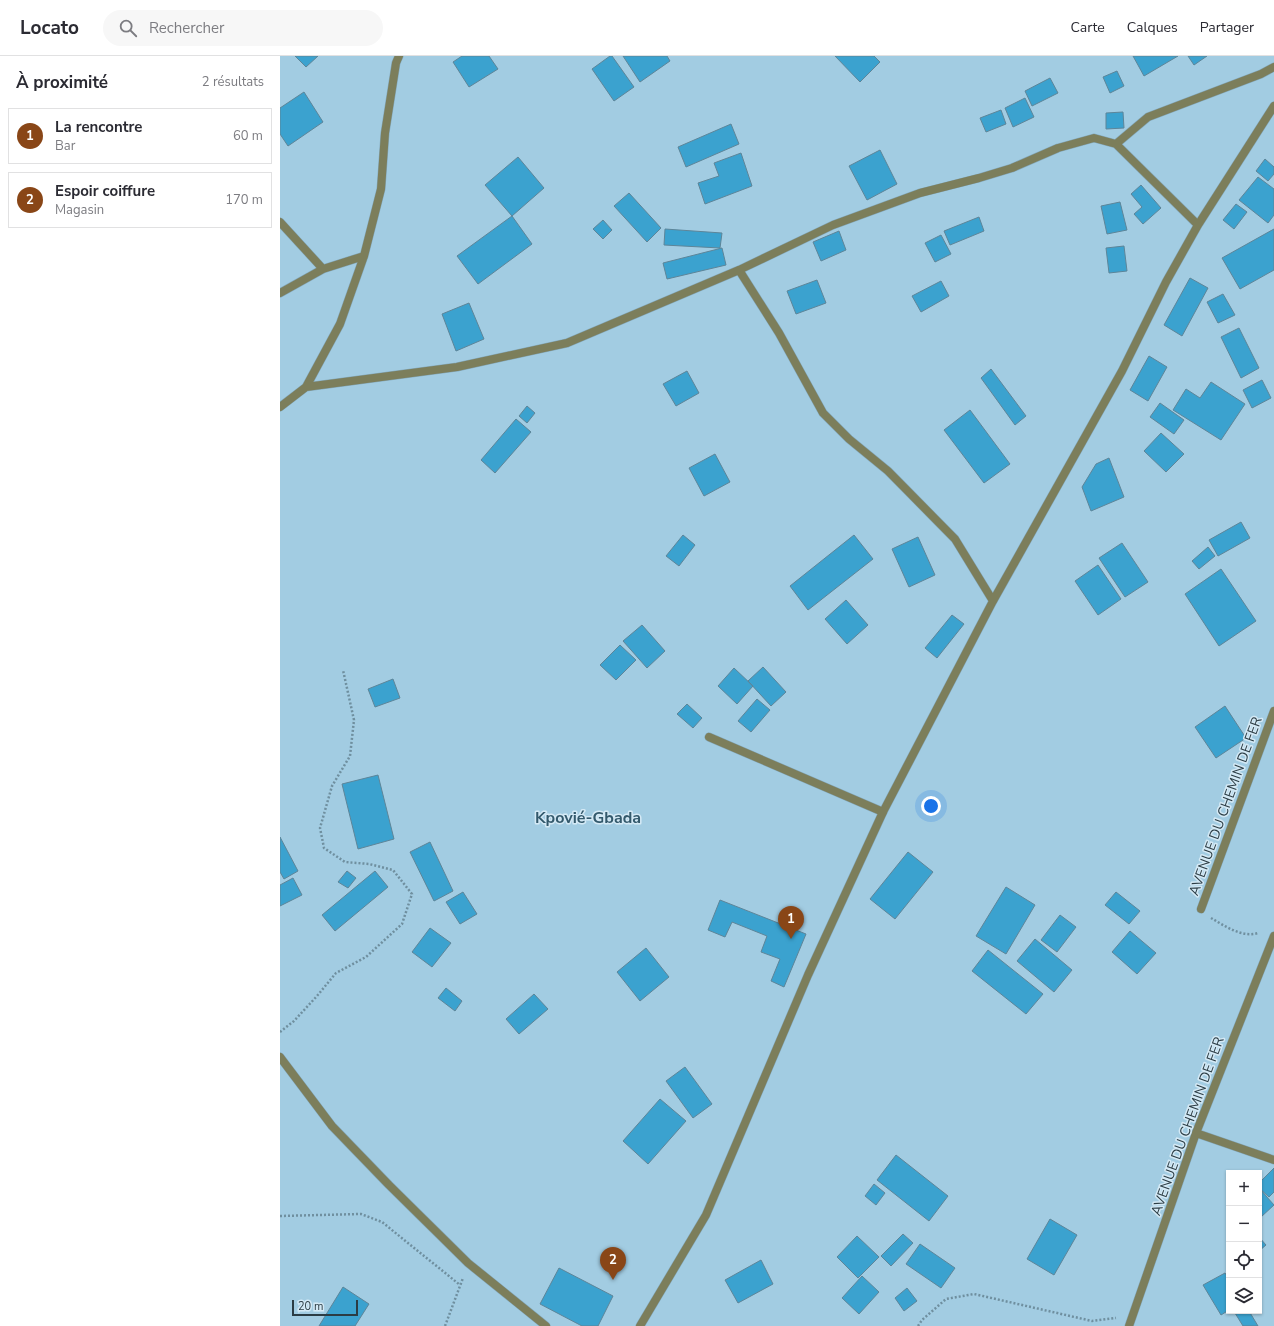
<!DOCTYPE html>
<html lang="fr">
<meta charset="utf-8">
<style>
:root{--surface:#fff;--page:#f7f7f7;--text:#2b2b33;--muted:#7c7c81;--line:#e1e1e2;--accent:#894617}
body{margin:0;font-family:"Nunito Sans",sans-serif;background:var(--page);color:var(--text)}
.controls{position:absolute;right:12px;bottom:12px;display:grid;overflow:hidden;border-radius:0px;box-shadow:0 1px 3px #0004}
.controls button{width:36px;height:36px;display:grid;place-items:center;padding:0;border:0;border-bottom:1px solid var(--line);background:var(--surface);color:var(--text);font:20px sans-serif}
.scale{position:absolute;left:12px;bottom:10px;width:66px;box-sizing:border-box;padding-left:4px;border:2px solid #2b3c44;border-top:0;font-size:11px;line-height:14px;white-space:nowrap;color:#2b3c44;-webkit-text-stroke:3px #d4e9f5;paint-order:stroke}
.you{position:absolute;left:651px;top:750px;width:14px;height:14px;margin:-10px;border:3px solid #fff;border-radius:50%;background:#1a73e8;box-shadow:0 0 0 6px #1a73e833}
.badge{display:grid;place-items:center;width:26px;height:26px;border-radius:50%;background:var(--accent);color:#fff;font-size:13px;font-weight:700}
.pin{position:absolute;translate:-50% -33px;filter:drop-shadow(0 1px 2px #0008)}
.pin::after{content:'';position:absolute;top:21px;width:14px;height:12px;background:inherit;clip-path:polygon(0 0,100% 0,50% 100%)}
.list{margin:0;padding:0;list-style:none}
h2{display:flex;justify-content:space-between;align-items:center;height:52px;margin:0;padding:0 16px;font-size:17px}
h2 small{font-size:13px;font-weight:400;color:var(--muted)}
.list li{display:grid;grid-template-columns:26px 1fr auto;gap:12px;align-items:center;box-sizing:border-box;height:56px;margin:0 8px 8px;padding:0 8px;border:1px solid var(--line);border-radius:0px}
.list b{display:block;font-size:15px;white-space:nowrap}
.list p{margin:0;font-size:13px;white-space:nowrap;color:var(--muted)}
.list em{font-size:13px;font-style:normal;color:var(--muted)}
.icon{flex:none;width:22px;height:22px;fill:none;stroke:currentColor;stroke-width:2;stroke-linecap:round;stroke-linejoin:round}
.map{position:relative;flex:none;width:994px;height:1270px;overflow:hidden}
header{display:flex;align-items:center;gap:24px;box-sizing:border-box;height:56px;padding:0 20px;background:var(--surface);border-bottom:1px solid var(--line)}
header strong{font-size:19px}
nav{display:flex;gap:22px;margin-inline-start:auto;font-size:14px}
.search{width:280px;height:36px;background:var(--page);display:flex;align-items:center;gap:10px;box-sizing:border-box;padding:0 14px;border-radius:22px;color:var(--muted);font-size:15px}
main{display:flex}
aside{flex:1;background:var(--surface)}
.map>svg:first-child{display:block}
</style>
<header>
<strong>Locato</strong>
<div class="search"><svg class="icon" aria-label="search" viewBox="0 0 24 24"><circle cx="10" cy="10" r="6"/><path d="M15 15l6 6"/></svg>Rechercher</div>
<nav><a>Carte</a><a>Calques</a><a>Partager</a></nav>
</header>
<main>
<aside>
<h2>À proximité<small>2 résultats</small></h2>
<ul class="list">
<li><span class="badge">1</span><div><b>La rencontre</b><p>Bar</p></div><em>60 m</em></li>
<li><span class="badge">2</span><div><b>Espoir coiffure</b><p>Magasin</p></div><em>170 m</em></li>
</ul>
</aside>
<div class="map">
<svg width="994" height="1270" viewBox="0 0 994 1270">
<rect width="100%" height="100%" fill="#a2cce2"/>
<!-- building -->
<path fill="#3ba2cf" stroke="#5d8599" d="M15,0H38L26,11Z
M182,0H209L218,13L189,31L173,6Z
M330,0H332L354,31L334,45L312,13Z
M343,0H387L390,5L360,26Z
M555,0H594L600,6L580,26Z
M853,0H898L864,20Z
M908,0H927L914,9Z
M837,15L844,30L830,37L823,21Z
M770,22L778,37L752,50L745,35Z
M24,36L43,66L8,90L0,78V52Z
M745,42L754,61L733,71L725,52Z
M721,54L726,68L706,76L700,62Z
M843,56L844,72L826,73V57Z
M451,68L459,88L406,111L398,91Z
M600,94L617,128L587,144L569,110Z
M461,97L472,130L425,148L418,127L439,120L434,107Z
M238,101L264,132L232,160L205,129Z
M985,103L994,111V118L988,125L976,115Z
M978,121L994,133V159L988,167L959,144Z
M861,129L881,152L863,168L854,158L862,151L851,138Z
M349,137L381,172L367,186L334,150Z
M840,146L847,174L827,178L821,150Z
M956,148L967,156L954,173L943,164Z
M232,160L252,188L198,228L177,200Z
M699,161L704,175L670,189L664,175Z
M323,164L332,174L323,183L313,173Z
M385,173L442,177L440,192L384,189Z
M994,173V214L960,233L942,202Z
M559,175L566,194L541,205L533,186Z
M661,179L671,198L655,206L645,187Z
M844,190L847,215L829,217L826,192Z
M442,192L446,209L387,223L383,207Z
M910,222L928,232L902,280L884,269Z
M537,224L546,247L516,258L507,235Z
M661,225L669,240L641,256L632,240Z
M943,238L955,259L938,267L927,246Z
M189,247L204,283L176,295L162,258Z
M959,272L979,312L961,322L941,281Z
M869,300L887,311L868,345L850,334Z
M711,313L746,360L735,369L701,322Z
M407,315L419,337L396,350L383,328Z
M982,324L991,342L972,352L963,334Z
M931,326L965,348L941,384L893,354L906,333L920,342Z
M880,347L904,364L894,378L870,361Z
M247,350L255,357L247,367L239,360Z
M690,354L730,408L704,427L664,374Z
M236,363L251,376L215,417L201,404Z
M881,377L904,398L886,416L864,395Z
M435,398L450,426L424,440L409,412Z
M829,402L844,441L811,455L802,431L816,408Z
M961,466L970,482L938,500L929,484Z
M403,479L415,489L399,510L386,500Z
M574,479L593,503L528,554L510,530Z
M638,481L655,519L629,531L612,493Z
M842,487L868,526L845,541L819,502Z
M928,491L935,500L919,513L912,505Z
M818,509L841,543L818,559L795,525Z
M941,513L976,565L939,590L905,538Z
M566,544L588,569L567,588L545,563Z
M672,559L684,568L657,602L645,592Z
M362,569L385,595L367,612L343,585Z
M340,589L356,604L336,624L320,609Z
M483,611L506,636L491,650L468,625Z
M454,612L473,630L457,648L438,630Z
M113,623L120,642L95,651L88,633Z
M477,643L490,654L471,676L458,665Z
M407,648L422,662L413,672L397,658Z
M945,650L966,682L936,702L915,671Z
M98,719L114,783L78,793L62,728Z
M0,781L18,815L4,823L0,816Z
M150,786L173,835L154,845L130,796Z
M628,796L653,816L615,863L590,843Z
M67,815L76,822L68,832L58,826Z
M95,815L108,831L55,875L42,859Z
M13,822L22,839L0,850V829Z
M726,831L755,849L726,898L696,880Z
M183,836L197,858L180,868L166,846Z
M836,836L860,855L849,868L825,849Z
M440,844L526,878L504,931L491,925L500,903L481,896L487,880L452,866L445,881L428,874Z
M780,859L796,871L777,896L761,884Z
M150,872L171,887L152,911L132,896Z
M850,875L876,897L857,918L832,896Z
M755,883L792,914L774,936L737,905Z
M366,892L389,921L360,945L337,916Z
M708,894L763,938L746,958L692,915Z
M166,932L182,945L175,955L158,942Z
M254,938L268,953L239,978L226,963Z
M405,1011L432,1048L413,1062L386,1025Z
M380,1043L406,1065L368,1108L343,1085Z
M616,1099L668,1140L649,1165L597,1124Z
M994,1112V1136L989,1141L979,1132V1127Z
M594,1128L605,1137L596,1149L585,1140Z
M979,1132L994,1149L981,1161L979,1159Z
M770,1163L797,1179L774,1219L747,1203Z
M623,1178L633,1187L611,1210L601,1200Z
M577,1180L599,1201L578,1222L557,1201Z
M979,1181L986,1189L979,1195Z
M640,1188L675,1212L661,1232L626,1208Z
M481,1204L493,1228L458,1247L445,1224Z
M279,1212L333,1240L318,1270H302L260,1248Z
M945,1217L949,1223V1254L941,1259L923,1229Z
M582,1220L599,1236L579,1258L562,1242Z
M63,1231L89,1248L75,1270H39Z
M627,1232L637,1245L624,1255L615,1242Z
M958,1255H969L978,1270H963L955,1257Z"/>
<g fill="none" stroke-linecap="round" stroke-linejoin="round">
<!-- lane casing -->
<g stroke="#85a9bc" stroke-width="9">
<path id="lane" d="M429,681L603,756"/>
</g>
<!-- street casing -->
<g stroke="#85a9bc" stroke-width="9">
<path id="street" d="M836,88L868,61L981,18L994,11
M0,166L43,213
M459,214L499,277L543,357L569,383L608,415L675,483L713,545
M0,237L43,213L84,200
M26,331L177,311L287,287L459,214L553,169L640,137L699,122L732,112L778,92L814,82L836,88L918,169
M0,351L26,331L60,268L84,200L101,133L105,77L116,7L119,0
M921,853L994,655
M0,1001L52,1070L109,1129L188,1207L266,1270
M916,1077L994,1104
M360,1270L426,1159L528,919L603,756L713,545L842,315L886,226L918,169L994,50
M849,1270L916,1077L994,880"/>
</g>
<!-- path -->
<path stroke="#6f8f9f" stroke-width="2.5" stroke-dasharray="2 2" stroke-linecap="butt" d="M931,862C945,870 962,882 978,877
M0,976L14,965L37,940L56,917L86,901L122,868L132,838L113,814L89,808L65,806L44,792L40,772L52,730L70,700L74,664L63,614
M0,1160L81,1158L102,1166L180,1229
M165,1270L183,1222
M638,1270L642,1264L666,1243L694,1238L812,1265L836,1262"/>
<!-- lane -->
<use href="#lane" stroke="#7c7e5b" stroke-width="8"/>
<!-- street -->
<use href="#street" stroke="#7c7e5b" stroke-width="8"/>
</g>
<g text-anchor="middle" stroke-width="3" stroke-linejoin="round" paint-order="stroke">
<!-- street labels -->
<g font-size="14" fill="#2b3c44" stroke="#d4e9f5">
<text transform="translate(945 750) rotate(-70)" y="5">AVENUE DU CHEMIN DE FER</text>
<text transform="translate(907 1070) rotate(-70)" y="5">AVENUE DU CHEMIN DE FER</text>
</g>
<!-- quarter labels -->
<g font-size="16" font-weight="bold" fill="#33596c" stroke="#d4e9f5">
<text x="308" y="767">Kpovié-Gbada</text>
</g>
</g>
</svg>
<div class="controls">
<button>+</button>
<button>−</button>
<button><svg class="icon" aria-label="locate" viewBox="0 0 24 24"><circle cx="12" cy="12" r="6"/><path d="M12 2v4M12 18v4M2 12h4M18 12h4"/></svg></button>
<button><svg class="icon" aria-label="layers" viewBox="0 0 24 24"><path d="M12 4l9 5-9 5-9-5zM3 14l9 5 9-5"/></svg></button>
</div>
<div class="scale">20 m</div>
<div class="you"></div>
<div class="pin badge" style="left:511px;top:883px">1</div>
<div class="pin badge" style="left:333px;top:1224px">2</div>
</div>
</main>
